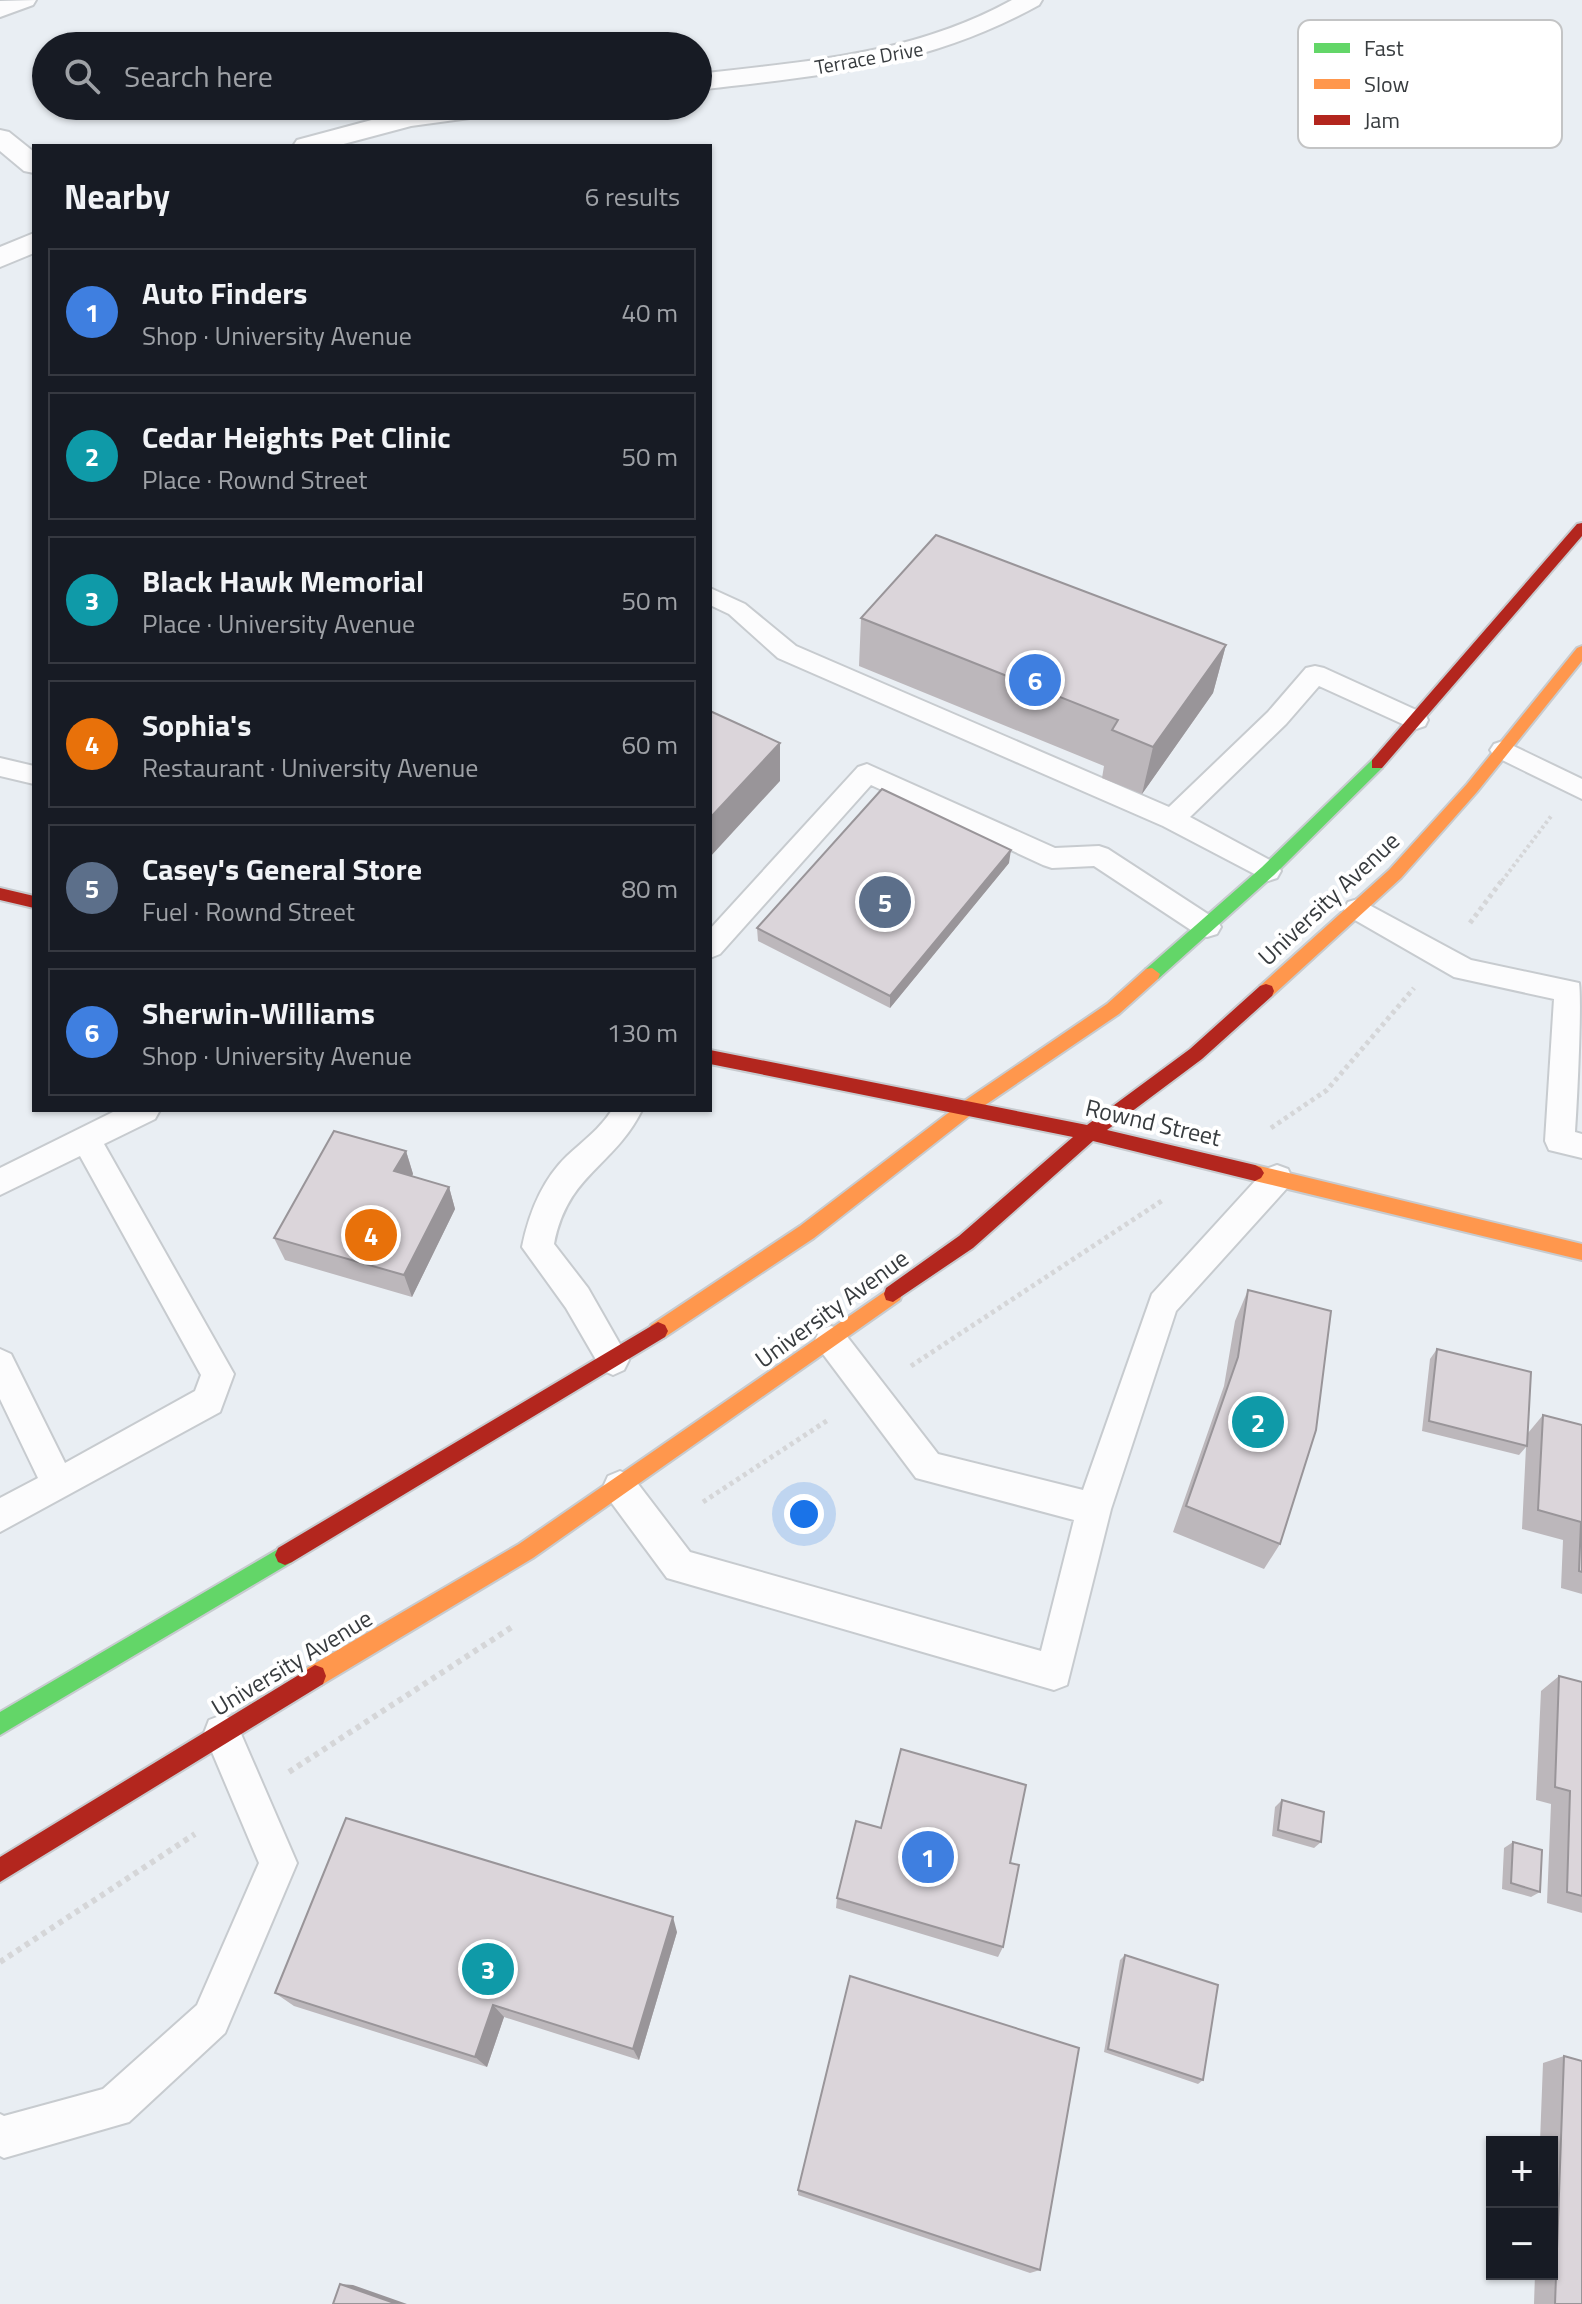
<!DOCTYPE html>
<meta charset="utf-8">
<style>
:root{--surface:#171b24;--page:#20242c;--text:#f1f3f6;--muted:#9ea1a6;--line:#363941;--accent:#767a7e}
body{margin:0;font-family:"Titillium Web",sans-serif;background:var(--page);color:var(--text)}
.controls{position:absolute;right:24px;bottom:24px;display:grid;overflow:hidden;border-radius:0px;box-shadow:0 2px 6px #0004}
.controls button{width:72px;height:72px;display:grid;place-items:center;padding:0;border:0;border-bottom:2px solid var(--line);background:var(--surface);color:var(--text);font:40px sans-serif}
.you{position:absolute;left:804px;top:1514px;width:28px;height:28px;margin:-20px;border:6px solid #fff;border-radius:50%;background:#1a73e8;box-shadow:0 0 0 12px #1a73e833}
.badge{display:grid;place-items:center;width:52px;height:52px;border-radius:50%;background:var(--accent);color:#fff;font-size:26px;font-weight:700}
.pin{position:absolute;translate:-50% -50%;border:4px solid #fff;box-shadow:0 2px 8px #0006}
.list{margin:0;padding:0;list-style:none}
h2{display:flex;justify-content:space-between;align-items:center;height:104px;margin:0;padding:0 32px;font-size:34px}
h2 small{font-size:26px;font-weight:400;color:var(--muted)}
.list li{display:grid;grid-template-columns:52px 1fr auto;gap:24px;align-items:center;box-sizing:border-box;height:128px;margin:0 16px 16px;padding:0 16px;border:2px solid var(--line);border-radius:0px}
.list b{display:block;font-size:30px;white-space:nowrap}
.list p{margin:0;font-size:26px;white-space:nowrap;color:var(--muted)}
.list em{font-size:26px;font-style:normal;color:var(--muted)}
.icon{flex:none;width:44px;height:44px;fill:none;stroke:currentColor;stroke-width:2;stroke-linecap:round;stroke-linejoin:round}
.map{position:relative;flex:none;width:1582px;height:2304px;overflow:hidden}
.search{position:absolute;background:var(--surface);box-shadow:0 2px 6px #0004;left:32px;top:32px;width:680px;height:88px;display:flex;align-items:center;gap:20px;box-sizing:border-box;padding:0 28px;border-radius:44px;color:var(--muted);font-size:30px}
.panel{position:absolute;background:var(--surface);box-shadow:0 2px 6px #0004;left:32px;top:144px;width:680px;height:968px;border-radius:0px}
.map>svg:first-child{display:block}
</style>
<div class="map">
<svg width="1582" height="2304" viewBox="0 0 1582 2304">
<rect width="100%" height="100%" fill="#e9eef3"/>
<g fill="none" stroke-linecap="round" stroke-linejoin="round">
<!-- lane casing -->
<g stroke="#c7cbcf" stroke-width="4">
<path id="lane" d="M710,588L745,604L796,646L1169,807L1268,712L1306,668L1315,666L1324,668L1425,714L1428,720L1425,726L1416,729L1407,726L1319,686L1286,724L1190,817L1277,864L1281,871L1277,878L1268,881L1163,826L778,658L729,614L710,605Z
M1503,741L1582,779V799L1494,756L1490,750L1494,744Z
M0,758L34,766V784L0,776Z
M867,764L1055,848L1099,846L1108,849L1217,920L1221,927L1217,934L1207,937L1197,934L1094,866L1052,868L1043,865L871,785L720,954L710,958V929L858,767Z
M1358,899L1471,960L1579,983C1582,1002 1577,1105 1575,1132L1582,1134V1158L1549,1150L1545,1141L1554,999L1454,977L1348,916L1344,909L1348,902Z
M117,1110H160L155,1119L104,1144L234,1374L220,1412L0,1532V1498L38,1478L0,1399V1349L11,1354L65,1463L195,1391L201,1375L80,1156L0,1195V1168Z
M612,1110H642C613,1168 568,1173 554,1244L588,1288L629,1360L624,1370L613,1375L602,1370L566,1308L522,1247C529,1213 542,1180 567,1156C583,1141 600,1129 612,1110Z
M1277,1165L1288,1169L1292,1178L1288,1187L1176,1311L1111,1509L1067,1685L1054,1690L667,1578L608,1498L603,1487L608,1476L620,1471L632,1476L690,1552L1041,1651L1074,1520L916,1478L820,1350L815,1340L820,1330L831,1326L842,1330L938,1454L1083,1490L1152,1294L1266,1169Z
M222,1715L235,1720L297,1863L225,2033L129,2122L4,2158L0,2156V2114L4,2116L103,2089L197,2005L259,1863L204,1733L209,1720Z"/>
</g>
<!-- street casing -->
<g stroke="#c7cbcf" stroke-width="4">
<path id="street" d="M36,0L33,5L0,17V1Z
M1012,0H1042L1039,5C924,68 824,75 698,90V74C809,61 912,55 1012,0Z
M440,106H512L508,112L499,114L411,126L336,146H293L297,140L409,110Z
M0,130L9,132L34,152V173L24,171L0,151Z
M34,233V253L0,267V247Z"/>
</g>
<!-- fast casing -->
<g stroke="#c7cbcf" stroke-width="4">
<path id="fast" d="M1377,759L1382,760V768L1274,875L1158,979H1146L1144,974L1146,969L1262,867L1372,760Z
M285,1545L292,1548L295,1555L292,1562L0,1735V1712Z"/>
</g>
<!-- slow casing -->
<g stroke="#c7cbcf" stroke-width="4">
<path id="slow" d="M1582,646V661L1477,792L1401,878L1272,996H1260L1258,991L1260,986L1389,870L1467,784L1577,648Z
M1152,968L1160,974L1158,979L1119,1014L972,1114L814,1238L665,1337L658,1340L651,1337L648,1331L651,1325L800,1226L960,1104L1107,1004L1146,969Z
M1255,1165L1582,1244V1260L1255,1181L1249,1178L1246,1173L1249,1168Z
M893,1286L900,1288L902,1294L900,1300L533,1558L323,1684L315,1687L307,1684L304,1676L307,1668L519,1544Z"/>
</g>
<!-- jam casing -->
<g stroke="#c7cbcf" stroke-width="4">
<path id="jam" d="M1582,523V536L1382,768H1372V760L1577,524Z
M0,888L34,896V908L0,900Z
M1266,984L1272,986L1274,991L1272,996L1202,1059L1107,1130L1255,1165L1261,1168L1264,1173L1261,1178L1255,1181L1093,1141L973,1248L893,1302L886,1300L884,1294L886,1288L959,1236L1073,1137L710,1064V1050L1087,1125L1190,1049L1260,986Z
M658,1322L665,1325L668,1331L665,1337L292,1562L285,1565L278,1562L275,1555L278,1548Z
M315,1665L323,1668L326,1676L323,1684L0,1882V1857Z"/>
</g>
<!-- path-far2 -->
<path stroke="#d5d6d8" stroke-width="4" stroke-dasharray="3 3" stroke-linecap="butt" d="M1502,881L1552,815"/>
<!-- path-far1 -->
<path stroke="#d5d6d8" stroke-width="5" stroke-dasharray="4 4" stroke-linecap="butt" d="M1470,923L1503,879
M1271,1128L1327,1090L1414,988
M911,1366L1163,1200
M703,1502L828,1420"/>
<!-- path -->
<path stroke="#d5d6d8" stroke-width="6" stroke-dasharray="5 5" stroke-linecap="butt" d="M289,1772L512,1627
M0,1962L195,1834"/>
<!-- lane -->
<use href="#lane" fill="#fcfcfd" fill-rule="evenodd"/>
<!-- street -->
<use href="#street" fill="#fcfcfd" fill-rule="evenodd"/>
<!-- fast -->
<use href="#fast" fill="#63d668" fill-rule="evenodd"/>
<!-- slow -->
<use href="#slow" fill="#ff974d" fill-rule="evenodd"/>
<!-- jam -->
<use href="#jam" fill="#b3261e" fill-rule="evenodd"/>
</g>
<!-- wall -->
<path fill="#bcb7bb" d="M861,618L1226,645L1213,693L1142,794L1102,778L1104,766L859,666Z
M1009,863L890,1008L758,941L757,928Z
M406,1151L413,1174L412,1176L449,1187L455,1209L412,1297L285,1260L274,1238Z
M1248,1290L1280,1544L1264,1569L1173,1532L1224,1386L1235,1321Z
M1437,1349L1528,1433L1543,1415L1582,1425V1594L1561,1588L1563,1540L1522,1529L1526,1447L1519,1455L1422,1431L1430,1359Z
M1559,1676L1582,1682V1913L1547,1903L1551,1804L1536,1800L1541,1691Z
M1282,1800L1321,1842L1314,1848L1272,1836L1275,1807Z
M881,1828L1010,1863L1003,1947L998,1957L836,1908L837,1898Z
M1513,1842L1540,1892L1531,1897L1502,1889L1504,1848Z
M677,1932L639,2060L504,2017L487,2067L294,2006L275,1993Z
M1125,1955L1203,2080L1198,2084L1104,2052L1120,1960Z
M1564,2056L1582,2304H1534L1535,2274H1552V2142H1540L1543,2063Z
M798,2190L1040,2270L1030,2273L798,2195Z"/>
<!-- shaded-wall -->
<path fill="#999599" d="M1226,645L1213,693L1142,794L1153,747Z
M780,743V781L710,857V818Z
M1011,850L1009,863L890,1008V996Z
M406,1151L413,1174L402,1194L394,1171Z
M449,1187L455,1209L412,1297L404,1275Z
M673,1917L677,1932L639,2060L633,2049Z
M493,2005L504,2017L487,2067L475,2057Z
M340,2284L353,2285L407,2304H397Z"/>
<!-- building -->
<path fill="#dbd5da" stroke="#999599" stroke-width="2" d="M936,535L1226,645L1153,747L1112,730L1118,720L861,618Z
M710,711L780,743L710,818Z
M882,789L1011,850L890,996L757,928Z
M334,1131L406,1151L394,1171L449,1187L404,1275L274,1238Z
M1248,1290L1331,1311L1316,1430L1280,1544L1186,1506L1238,1357Z
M1437,1349L1531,1372L1527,1446L1429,1421Z
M1543,1415L1582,1425V1572L1579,1571L1581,1522L1538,1510Z
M1559,1676L1582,1682V1896L1567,1892L1570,1791L1555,1787Z
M901,1749L1026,1785L1010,1863L1019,1865L1003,1947L837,1898L856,1821L881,1828Z
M1282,1800L1324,1812L1321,1842L1278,1830Z
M346,1818L673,1917L633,2049L493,2005L475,2057L275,1993Z
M1513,1842L1542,1850L1540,1892L1511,1883Z
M1125,1955L1218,1985L1203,2080L1108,2049Z
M850,1976L1079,2048L1040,2270L798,2190Z
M1564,2056L1582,2061V2304H1555Z
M340,2284L397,2304H333Z"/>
<g text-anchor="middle" stroke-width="8" stroke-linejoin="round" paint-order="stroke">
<!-- far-street labels -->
<g font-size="20" fill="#383c3f" stroke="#fff">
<text transform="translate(869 58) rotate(-10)" y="7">Terrace Drive</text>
</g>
<!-- street labels -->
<g font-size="24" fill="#383c3f" stroke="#fff">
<text transform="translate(1329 899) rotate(-43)" y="8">University Avenue</text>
<text transform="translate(1153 1123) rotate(13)" y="8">Rownd Street</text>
<text transform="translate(832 1309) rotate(-36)" y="8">University Avenue</text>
<text transform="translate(292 1663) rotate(-31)" y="8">University Avenue</text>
</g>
</g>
<!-- legend -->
<rect x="1298" y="20" width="264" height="128" rx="12" fill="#fff" stroke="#c3c4c5" stroke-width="2"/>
<rect x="1314" y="43" width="36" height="10" fill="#63d668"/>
<rect x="1314" y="79" width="36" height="10" fill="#ff974d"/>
<rect x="1314" y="115" width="36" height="10" fill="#b3261e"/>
<g font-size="22" fill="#383c3f">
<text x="1364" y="56">Fast</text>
<text x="1364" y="92">Slow</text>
<text x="1364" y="128">Jam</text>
</g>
</svg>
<div class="controls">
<button>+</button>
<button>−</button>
</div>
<div class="you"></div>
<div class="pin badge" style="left:928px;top:1857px;background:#3f7fe0">1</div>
<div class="pin badge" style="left:1258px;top:1422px;background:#0f9aa8">2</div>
<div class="pin badge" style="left:488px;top:1969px;background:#0f9aa8">3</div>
<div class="pin badge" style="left:371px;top:1235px;background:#e8710a">4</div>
<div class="pin badge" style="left:885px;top:902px;background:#5c6f8a">5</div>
<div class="pin badge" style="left:1035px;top:680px;background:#3f7fe0">6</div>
<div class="search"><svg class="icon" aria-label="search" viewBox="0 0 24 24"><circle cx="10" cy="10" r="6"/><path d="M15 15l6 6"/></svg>Search here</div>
<section class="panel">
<h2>Nearby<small>6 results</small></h2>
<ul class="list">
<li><span class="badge" style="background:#3f7fe0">1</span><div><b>Auto Finders</b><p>Shop · University Avenue</p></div><em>40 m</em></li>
<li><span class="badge" style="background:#0f9aa8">2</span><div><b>Cedar Heights Pet Clinic</b><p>Place · Rownd Street</p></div><em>50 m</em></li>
<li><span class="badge" style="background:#0f9aa8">3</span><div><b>Black Hawk Memorial</b><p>Place · University Avenue</p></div><em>50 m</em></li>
<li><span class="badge" style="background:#e8710a">4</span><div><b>Sophia's</b><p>Restaurant · University Avenue</p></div><em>60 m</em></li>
<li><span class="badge" style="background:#5c6f8a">5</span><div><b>Casey's General Store</b><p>Fuel · Rownd Street</p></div><em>80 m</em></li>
<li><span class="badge" style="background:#3f7fe0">6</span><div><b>Sherwin-Williams</b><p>Shop · University Avenue</p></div><em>130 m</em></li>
</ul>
</section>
</div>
